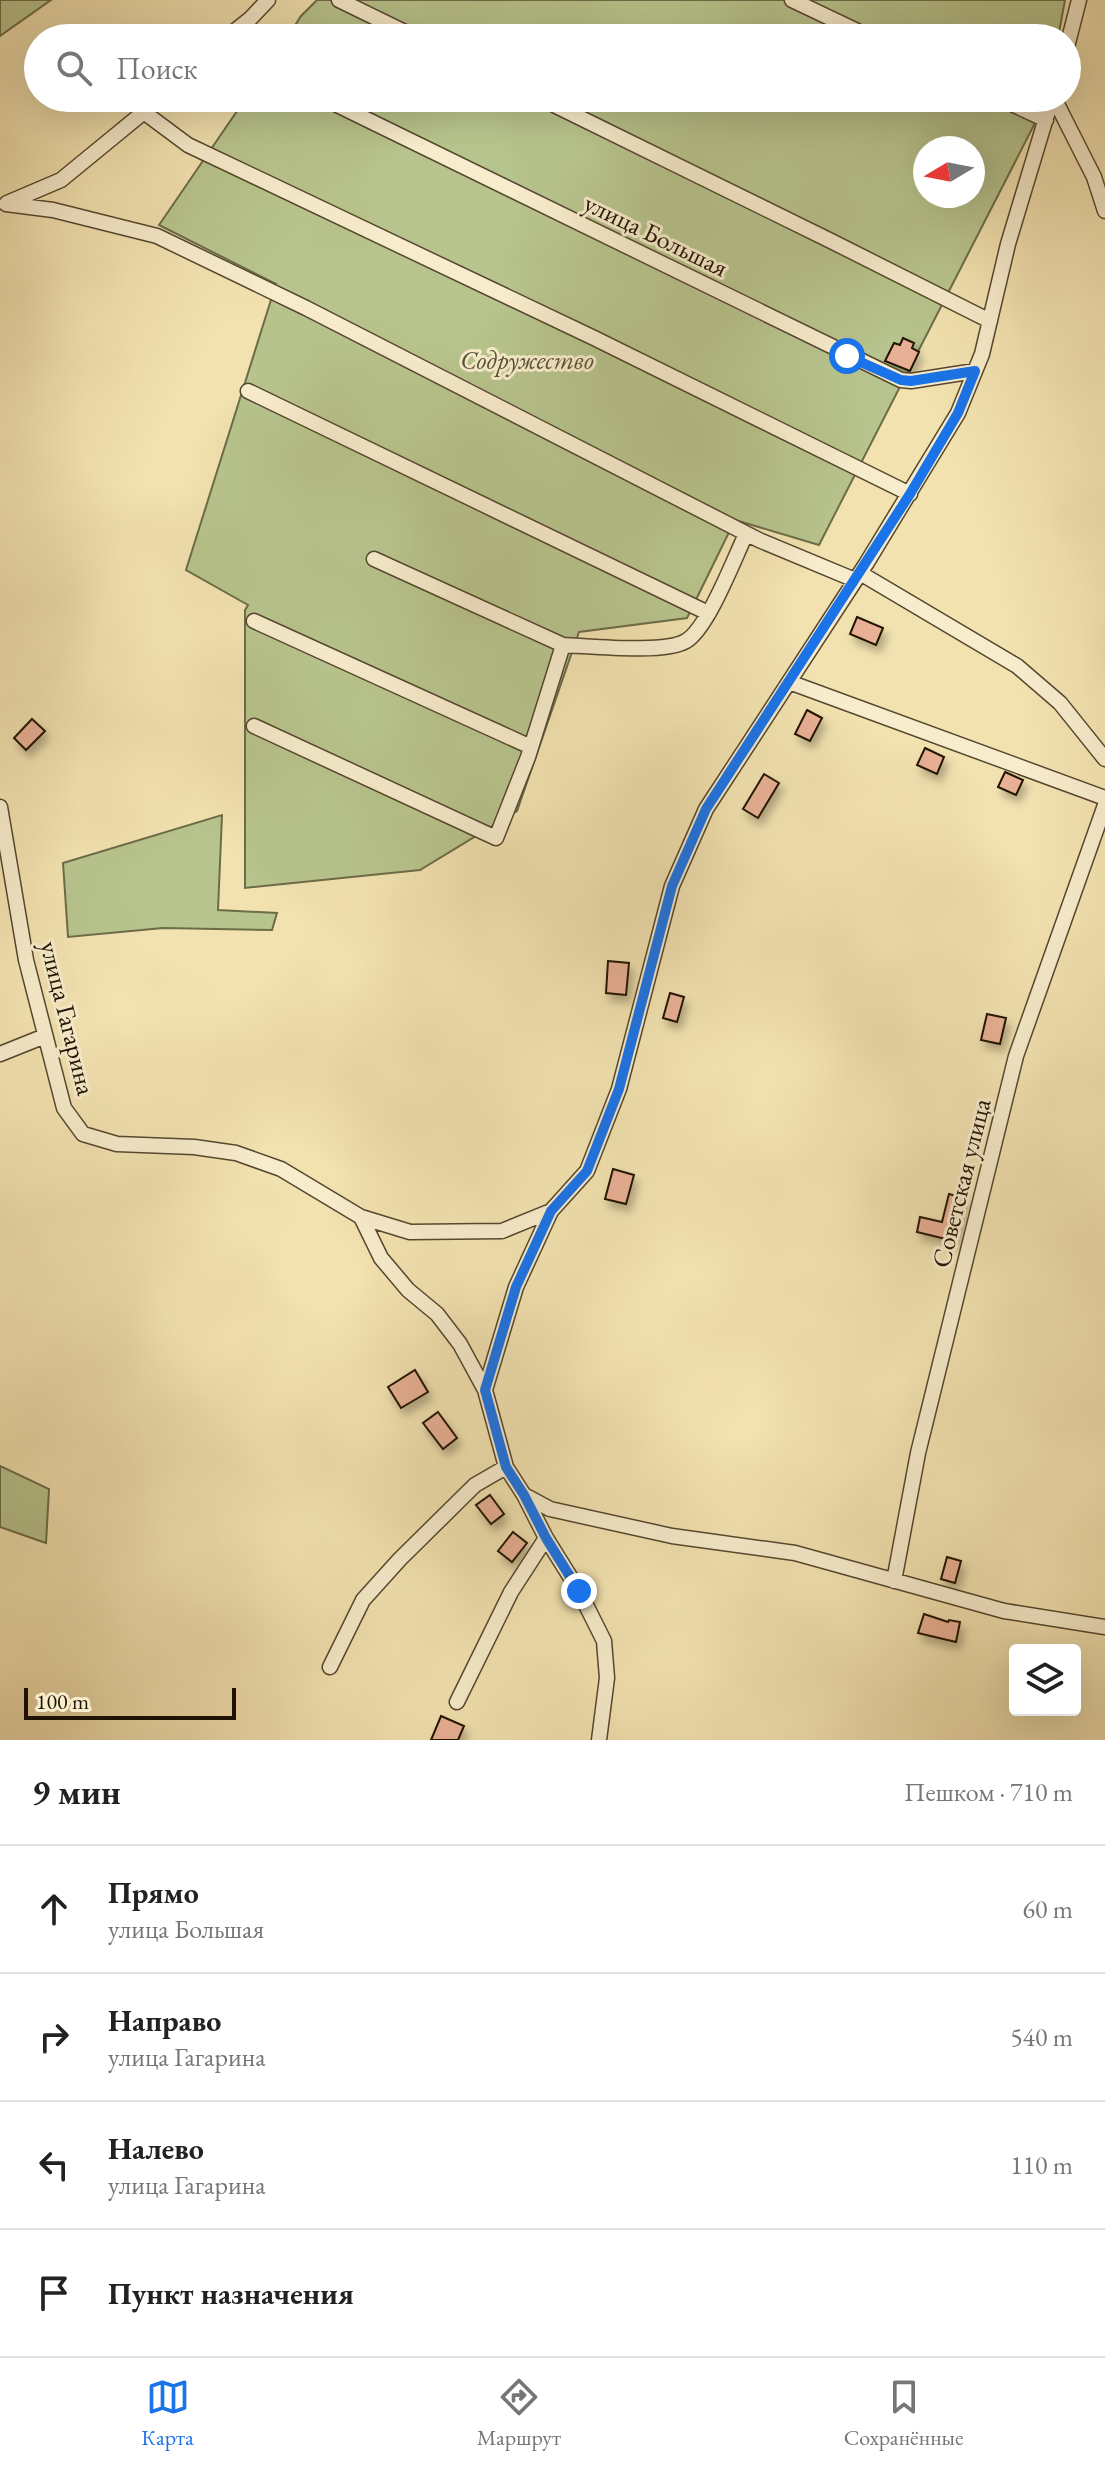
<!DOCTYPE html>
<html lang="ru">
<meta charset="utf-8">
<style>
:root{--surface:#fff;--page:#f6f6f6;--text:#222;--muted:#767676;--line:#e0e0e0;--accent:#1a73e8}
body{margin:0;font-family:"EB Garamond",serif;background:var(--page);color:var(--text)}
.controls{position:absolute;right:24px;bottom:24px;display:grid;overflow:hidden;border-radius:8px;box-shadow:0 8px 32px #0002}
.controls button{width:72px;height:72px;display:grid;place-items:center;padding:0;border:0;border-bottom:2px solid var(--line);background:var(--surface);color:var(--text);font:40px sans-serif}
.compass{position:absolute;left:913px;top:136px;width:72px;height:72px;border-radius:50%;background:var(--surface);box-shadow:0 8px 32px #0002;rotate:260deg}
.scale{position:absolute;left:24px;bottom:20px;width:212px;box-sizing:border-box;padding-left:8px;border:4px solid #211303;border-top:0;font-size:22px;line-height:28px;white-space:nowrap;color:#211303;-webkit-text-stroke:6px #f7eccc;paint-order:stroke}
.stop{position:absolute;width:24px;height:24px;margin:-18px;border:6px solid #1a73e8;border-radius:50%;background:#fff}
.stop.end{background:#1a73e8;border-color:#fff;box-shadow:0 2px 8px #0008}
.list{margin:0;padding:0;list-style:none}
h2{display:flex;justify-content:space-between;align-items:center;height:104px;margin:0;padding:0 32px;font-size:34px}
h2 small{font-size:26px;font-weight:400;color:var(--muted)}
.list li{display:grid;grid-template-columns:52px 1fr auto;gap:24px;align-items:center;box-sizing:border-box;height:128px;padding:0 32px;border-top:2px solid var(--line)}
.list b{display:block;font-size:30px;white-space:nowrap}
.list p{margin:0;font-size:26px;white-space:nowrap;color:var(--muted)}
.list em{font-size:26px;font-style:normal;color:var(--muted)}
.icon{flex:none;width:44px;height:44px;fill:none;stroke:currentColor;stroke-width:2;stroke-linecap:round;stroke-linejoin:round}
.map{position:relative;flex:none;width:1105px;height:1740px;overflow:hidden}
.search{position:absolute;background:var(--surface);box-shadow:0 8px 32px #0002;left:24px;right:24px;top:24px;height:88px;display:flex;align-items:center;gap:20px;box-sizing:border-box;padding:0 28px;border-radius:44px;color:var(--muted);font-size:30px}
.sheet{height:616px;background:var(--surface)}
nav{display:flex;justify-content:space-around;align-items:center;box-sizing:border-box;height:112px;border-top:2px solid var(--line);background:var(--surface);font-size:22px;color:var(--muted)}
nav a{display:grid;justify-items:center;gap:4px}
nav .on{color:var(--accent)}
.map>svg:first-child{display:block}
</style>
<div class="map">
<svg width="1105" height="1740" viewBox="0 0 1105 1740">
<defs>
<filter id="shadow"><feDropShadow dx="4" dy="7" stdDeviation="4" flood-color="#0004"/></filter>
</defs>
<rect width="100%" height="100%" fill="#f2e2b0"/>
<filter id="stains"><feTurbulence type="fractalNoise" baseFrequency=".0025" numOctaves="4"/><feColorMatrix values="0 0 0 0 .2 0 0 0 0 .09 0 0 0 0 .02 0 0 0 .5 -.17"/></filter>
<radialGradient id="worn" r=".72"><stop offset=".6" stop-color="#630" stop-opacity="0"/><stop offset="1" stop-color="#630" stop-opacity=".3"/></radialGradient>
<!-- green -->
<path fill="#b8c48d" stroke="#6c6c48" stroke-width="2" fill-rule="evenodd" d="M0,0H51L0,36Z
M317,0H1065L1058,38H287L301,16Z
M246,98H1042L1035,123L819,545L735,520L687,618L579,632L517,811L420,870L245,888V610L248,605L186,570L276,284L159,225ZM925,148H973V196H925Z
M222,815L218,910L277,913L272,930L163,928L68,937L63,863Z
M0,1466L49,1489L46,1543L0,1527Z"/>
<!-- building -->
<path fill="#e8b095" stroke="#211303" stroke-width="2" filter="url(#shadow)" d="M903,338L914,343L912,348L919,352L910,371L885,361L894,343L900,345Z
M857,617L883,628L876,645L850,634Z
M807,710L822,718L810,741L795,734Z
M32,719L45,731L26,750L14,738Z
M925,748L944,757L937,774L917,765Z
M1005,772L1023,780L1016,795L998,787Z
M764,774L779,783L758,818L743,809Z
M608,961L629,963L626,995L606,993Z
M670,993L684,997L677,1022L663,1018Z
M987,1014L1006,1018L1000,1044L981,1040Z
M613,1169L634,1175L626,1204L605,1199Z
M949,1194L964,1198L954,1241L917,1232L920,1217L942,1222Z
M415,1370L428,1392L401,1408L388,1387Z
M438,1412L457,1438L443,1449L423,1423Z
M490,1495L504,1514L491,1524L476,1505Z
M513,1532L527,1543L512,1562L498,1551Z
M947,1557L961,1561L955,1583L941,1579Z
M924,1614L948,1622L949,1620L960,1622L956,1642L918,1633Z
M441,1716L464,1726L458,1740H431Z"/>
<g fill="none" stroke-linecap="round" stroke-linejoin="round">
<!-- street casing -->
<g stroke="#55472e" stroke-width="17">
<path id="street" d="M339,0L417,38
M792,0L872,38
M226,38L250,19L268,0
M1067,47L1079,0
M323,98L901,380L911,381L975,371
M540,98L831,241L990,321
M999,98L1046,120
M1054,98L1094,177L1105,211
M145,113L188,145L592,337L910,494
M7,203L61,180L161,98
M6,204L53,210L157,236L306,308L759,540L855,580
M248,391L708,613
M374,559L563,645
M860,573L1017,666L1060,703L1105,759
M254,621L531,747
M789,682L1105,798
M254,726L496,838L528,757L563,645C591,646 665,654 686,641C708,628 734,559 746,534
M0,807L26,960L64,1108L83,1134L117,1144L194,1147L236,1153L281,1169L361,1217L410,1232L502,1231L551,1211L587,1171L619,1089L672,886L706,809L866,564L958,413L982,354L1008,244L1052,98
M0,1054L45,1036
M551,1211L516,1287L485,1390L506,1467L524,1495L546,1538L579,1591L604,1641L607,1678L599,1740
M361,1217L381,1258L408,1290L437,1314L460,1344L485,1390
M524,1495L550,1509L672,1536L795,1553L1004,1611L1105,1627
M894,1581L918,1453L1016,1056L1105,805
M330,1667L363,1600L400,1559L475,1485L506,1467
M457,1702L511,1592L546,1538"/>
</g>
<!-- street -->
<use href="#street" stroke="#f7eccc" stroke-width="14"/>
</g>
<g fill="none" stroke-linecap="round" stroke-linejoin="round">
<!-- route -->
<path stroke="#1a73e8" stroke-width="10" d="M579,1591L546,1538L524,1495L506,1467L485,1390L516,1287L551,1211L587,1171L619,1089L672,886L706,809L910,494L958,413L975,371L911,381L901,380L847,356"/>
</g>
<g text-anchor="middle" stroke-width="6" stroke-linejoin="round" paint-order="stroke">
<!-- street labels -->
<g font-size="26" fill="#211303" stroke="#f7eccc">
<text transform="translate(656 235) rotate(26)" y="9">улица Большая</text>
<text transform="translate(68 1018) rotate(76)" y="9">улица Гагарина</text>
<text transform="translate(961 1183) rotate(-76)" y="9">Советская улица</text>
</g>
<!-- park labels -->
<g font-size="26" font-style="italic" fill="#565133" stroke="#f7eccc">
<text x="527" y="369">Содружество</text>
</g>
</g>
<rect width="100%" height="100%" filter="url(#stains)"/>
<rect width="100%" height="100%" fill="url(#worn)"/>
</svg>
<div class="controls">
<button><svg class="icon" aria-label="layers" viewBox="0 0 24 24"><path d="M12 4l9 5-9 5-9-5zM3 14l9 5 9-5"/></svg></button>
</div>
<svg class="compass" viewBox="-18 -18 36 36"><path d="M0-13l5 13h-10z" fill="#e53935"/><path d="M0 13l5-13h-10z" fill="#767676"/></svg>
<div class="scale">100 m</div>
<div class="stop" style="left:847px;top:356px"></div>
<div class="stop end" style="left:579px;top:1591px"></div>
<div class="search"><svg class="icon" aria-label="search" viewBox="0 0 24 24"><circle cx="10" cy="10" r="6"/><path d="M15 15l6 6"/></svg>Поиск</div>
</div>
<section class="sheet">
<h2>9 мин<small>Пешком · 710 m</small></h2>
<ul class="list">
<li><svg class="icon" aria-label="ahead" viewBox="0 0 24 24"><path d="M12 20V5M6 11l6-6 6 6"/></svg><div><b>Прямо</b><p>улица Большая</p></div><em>60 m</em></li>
<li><svg class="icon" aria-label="right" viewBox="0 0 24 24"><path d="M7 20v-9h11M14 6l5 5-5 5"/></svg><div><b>Направо</b><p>улица Гагарина</p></div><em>540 m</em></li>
<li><svg class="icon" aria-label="left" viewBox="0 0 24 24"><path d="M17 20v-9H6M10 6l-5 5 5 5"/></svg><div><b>Налево</b><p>улица Гагарина</p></div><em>110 m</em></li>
<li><svg class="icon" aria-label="arrive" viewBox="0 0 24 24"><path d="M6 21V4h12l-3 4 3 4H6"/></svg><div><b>Пункт назначения</b></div></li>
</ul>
</section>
<nav>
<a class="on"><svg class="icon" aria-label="map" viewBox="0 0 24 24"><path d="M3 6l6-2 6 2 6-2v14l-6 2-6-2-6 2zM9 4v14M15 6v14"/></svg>Карта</a>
<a><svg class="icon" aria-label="directions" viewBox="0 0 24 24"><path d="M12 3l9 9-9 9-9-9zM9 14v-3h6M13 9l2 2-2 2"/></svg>Маршрут</a>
<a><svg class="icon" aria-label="saved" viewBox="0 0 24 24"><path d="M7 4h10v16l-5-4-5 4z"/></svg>Сохранённые</a>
</nav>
